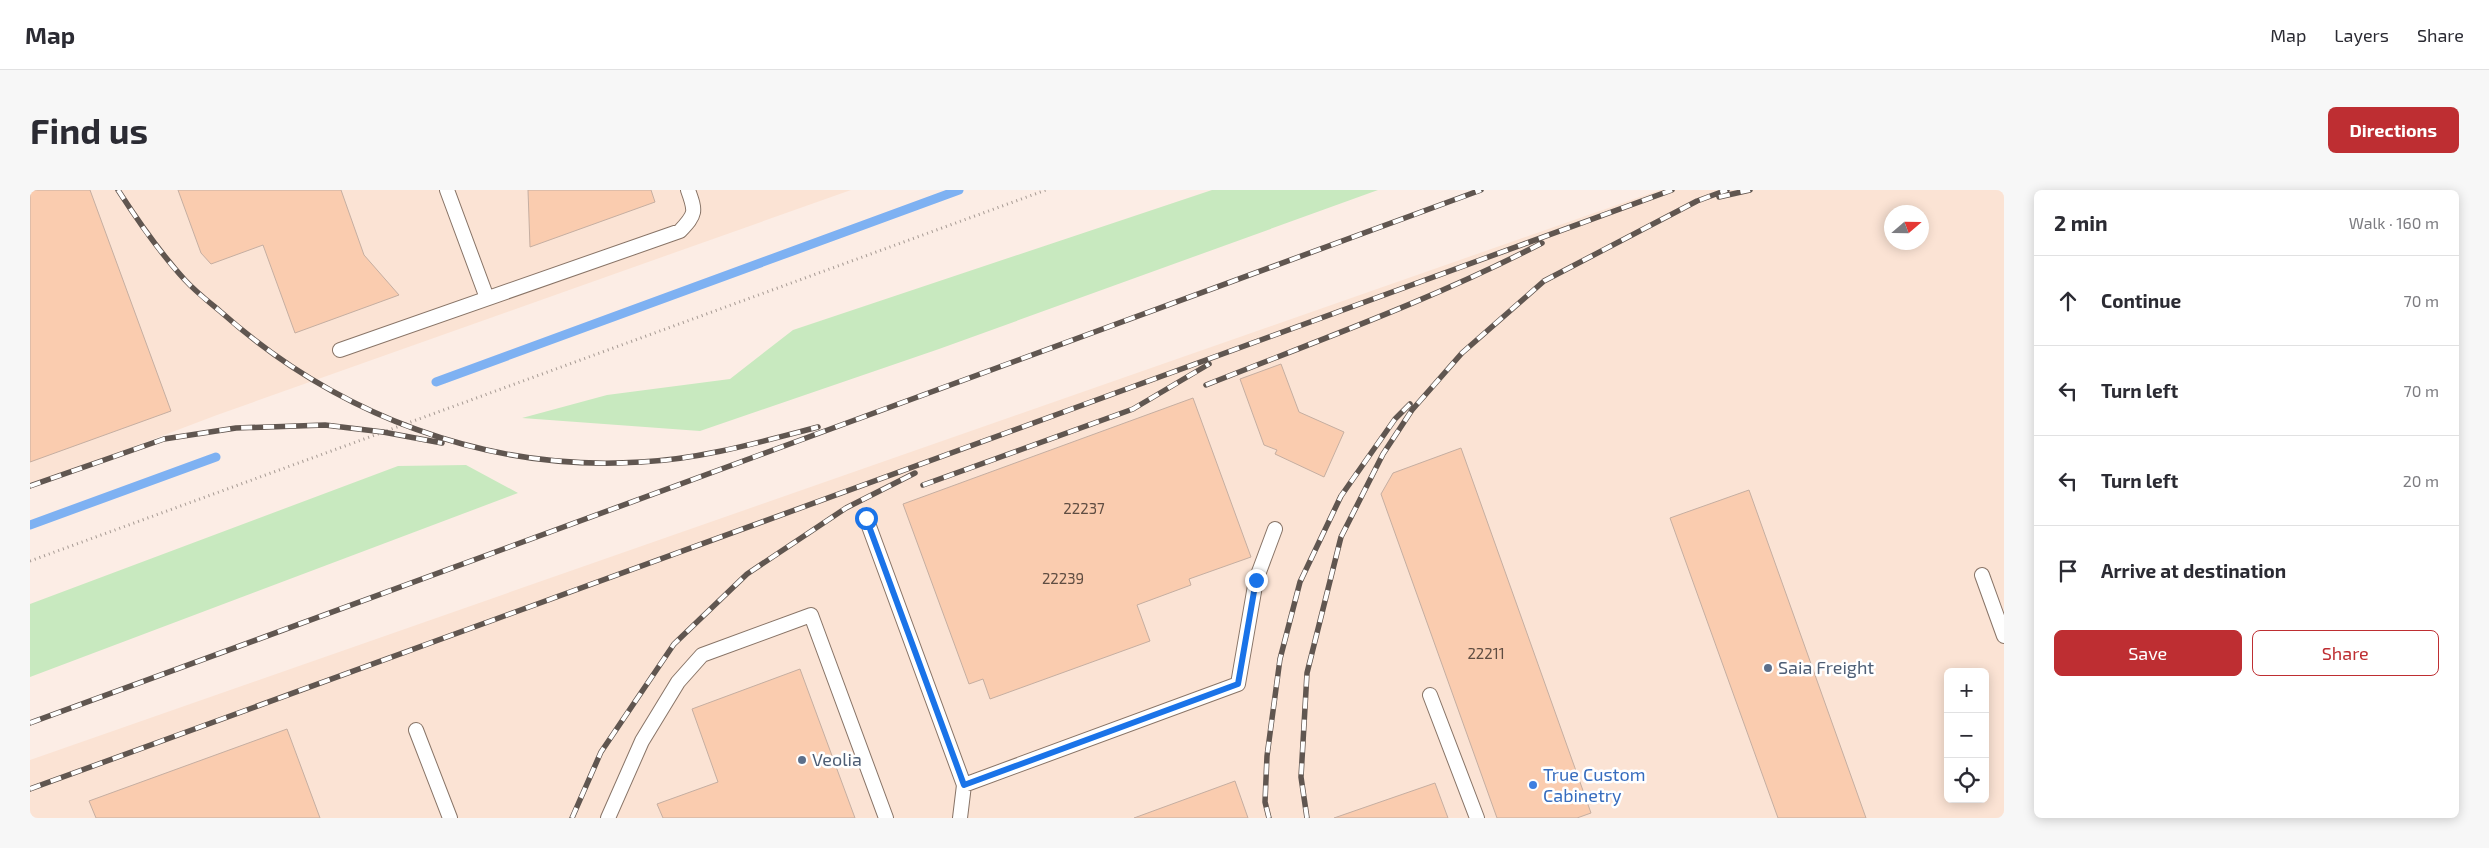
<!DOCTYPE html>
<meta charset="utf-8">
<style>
:root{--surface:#fff;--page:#f7f7f7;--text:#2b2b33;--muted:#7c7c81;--line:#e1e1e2;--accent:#be2e32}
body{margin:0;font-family:"Exo 2",sans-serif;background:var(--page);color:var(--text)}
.controls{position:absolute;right:15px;bottom:15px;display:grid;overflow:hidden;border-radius:8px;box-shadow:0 2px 12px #0003}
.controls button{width:45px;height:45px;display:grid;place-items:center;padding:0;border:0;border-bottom:1px solid var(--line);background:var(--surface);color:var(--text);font:25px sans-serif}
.compass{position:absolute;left:1854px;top:15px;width:45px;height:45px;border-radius:50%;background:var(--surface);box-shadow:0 2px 12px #0003;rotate:70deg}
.stop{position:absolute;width:15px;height:15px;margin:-11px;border:4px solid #1a73e8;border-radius:50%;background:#fff}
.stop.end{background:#1a73e8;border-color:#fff;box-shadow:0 1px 5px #0008}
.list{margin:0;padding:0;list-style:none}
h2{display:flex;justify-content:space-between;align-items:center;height:65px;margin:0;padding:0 20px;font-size:21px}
h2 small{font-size:16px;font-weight:400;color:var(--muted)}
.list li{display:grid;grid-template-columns:32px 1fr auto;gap:15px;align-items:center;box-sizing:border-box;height:90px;padding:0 20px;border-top:1px solid var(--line)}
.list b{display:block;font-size:19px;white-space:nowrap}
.list em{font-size:16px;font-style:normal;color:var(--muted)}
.actions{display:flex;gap:10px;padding:15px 20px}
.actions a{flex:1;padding:11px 0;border:1px solid var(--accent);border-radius:8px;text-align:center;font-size:18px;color:var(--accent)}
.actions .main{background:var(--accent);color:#fff}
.icon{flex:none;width:28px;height:28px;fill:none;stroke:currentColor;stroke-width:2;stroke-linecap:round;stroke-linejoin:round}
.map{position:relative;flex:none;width:1974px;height:628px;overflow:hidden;border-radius:8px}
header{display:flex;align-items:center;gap:30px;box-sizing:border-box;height:70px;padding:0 25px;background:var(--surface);border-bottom:1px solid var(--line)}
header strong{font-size:24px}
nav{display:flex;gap:28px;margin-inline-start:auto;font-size:18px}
.intro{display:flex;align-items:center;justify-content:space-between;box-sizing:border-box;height:120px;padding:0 30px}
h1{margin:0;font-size:35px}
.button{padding:12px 22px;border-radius:8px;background:var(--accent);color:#fff;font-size:18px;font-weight:700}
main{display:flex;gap:30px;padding:0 30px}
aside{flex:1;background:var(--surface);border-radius:8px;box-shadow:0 2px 12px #0003}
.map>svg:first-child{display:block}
</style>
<header>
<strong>Map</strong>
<nav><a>Map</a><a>Layers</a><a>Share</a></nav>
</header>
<div class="intro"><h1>Find us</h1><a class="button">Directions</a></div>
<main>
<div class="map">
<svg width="1974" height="628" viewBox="0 0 1974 628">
<rect width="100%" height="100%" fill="#fcede5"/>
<!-- built -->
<path fill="#fbe3d4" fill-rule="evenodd" d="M0,0H821L187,225L0,296Z
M1630,0H1974V628H0V570ZM1862,22H1892V52H1862ZM1918,482H1955V609H1918Z"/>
<!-- green -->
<path fill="#c8e9bf" d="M1182,0H1348L909,159L670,241L492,228L577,205L700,189L763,140Z
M436,275L488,303L0,487V414L368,276Z"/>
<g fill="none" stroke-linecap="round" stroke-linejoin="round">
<!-- stream -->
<path stroke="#7eb1f2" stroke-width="9" d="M406,192L929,0
M0,335L186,267"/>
</g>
<!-- building -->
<path fill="#faccaf" stroke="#c5aea1" d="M0,0H60L141,221L0,272Z
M148,0H311L334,65L369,105L265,143L233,55L181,74L171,63Z
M498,0H621L625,12L500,57Z
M1251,174L1269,222L1314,242L1294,287L1245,264L1247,260L1234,255L1210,189Z
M1163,208L1221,367L1159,389L1161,395L1107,415L1120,451L960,509L953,489L939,494L873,314Z
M1431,258L1561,623L1547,628H1467L1351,304L1363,283Z
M1719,300L1836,628H1748L1640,328Z
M770,479L825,628H633L627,614L688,592L662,519Z
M257,539L290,628H66L59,611Z
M1205,591L1218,628H1104Z
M1405,593L1418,628H1304Z"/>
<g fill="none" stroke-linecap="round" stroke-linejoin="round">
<!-- service casing -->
<g stroke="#887467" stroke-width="16">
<path id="service" d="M417,0L457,108
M310,160L650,41C666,24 666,22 658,0
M836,328L934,595L1208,494L1226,390L1245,339
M1952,385L1974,446
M1400,505L1447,628
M386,540L420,628
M578,628L612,551L648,492L672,465L781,425L856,628
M930,628L934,595"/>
</g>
<!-- path -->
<path stroke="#a69a93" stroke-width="3" stroke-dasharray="1 4" stroke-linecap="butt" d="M0,371L1016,0"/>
<!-- service -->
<use href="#service" stroke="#fff" stroke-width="14"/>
<!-- rail casing -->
<g stroke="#605650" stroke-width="5.5">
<path id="rail" d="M88,0C108,31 130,63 155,90C166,102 179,112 191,122C307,225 456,282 611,272C672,269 730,252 788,237
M1689,7L1720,0
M1176,195C1289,150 1404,109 1512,53
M893,295L1103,219L1179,174
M0,296L134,249L206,238L295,235L353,242L412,253
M0,533L1451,0
M0,599L1642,0
M542,628L571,562L644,454L717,384L816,318L885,283
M1239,628L1235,612L1237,566L1250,469L1270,392L1311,306L1365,229L1380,214
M1277,628L1271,587L1277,483L1311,347L1353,264L1382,220L1432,163L1514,91L1667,11L1697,0"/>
</g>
<!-- rail -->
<use href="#rail" stroke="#fff" stroke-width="4" stroke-dasharray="11" stroke-linecap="butt"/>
</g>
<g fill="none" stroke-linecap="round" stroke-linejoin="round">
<!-- route -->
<path stroke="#1a73e8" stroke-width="6" d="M836,328L934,595L1208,494L1226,390"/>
</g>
<!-- markers -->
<g fill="#5c6f8a" stroke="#fff" stroke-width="2">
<circle cx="1738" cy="478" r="5"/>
<circle cx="772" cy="570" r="5"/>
</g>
<circle fill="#3f7fe0" stroke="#fff" stroke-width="2" cx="1503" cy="595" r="5"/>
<g text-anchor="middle" stroke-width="5" stroke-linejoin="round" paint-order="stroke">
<!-- number labels -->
<g font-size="15" fill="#5f4d42">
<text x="1054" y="324">22237</text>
<text x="1033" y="394">22239</text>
<text x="1456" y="469">22211</text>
</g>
<!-- service labels -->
<g font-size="18" fill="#4e5e75" stroke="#fff" text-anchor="start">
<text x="1748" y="484">Saia Freight</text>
<text x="782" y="576">Veolia</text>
</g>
<!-- shop labels -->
<g font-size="18" fill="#366cbe" stroke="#fff" text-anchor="start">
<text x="1513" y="591">True Custom<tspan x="1513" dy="21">Cabinetry</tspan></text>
</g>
</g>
</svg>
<div class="controls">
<button>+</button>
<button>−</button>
<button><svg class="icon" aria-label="locate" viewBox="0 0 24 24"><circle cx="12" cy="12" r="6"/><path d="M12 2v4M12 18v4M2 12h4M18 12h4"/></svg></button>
</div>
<svg class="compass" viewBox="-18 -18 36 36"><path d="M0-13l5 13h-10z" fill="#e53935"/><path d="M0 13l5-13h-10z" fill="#7c7c81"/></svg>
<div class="stop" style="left:836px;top:328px"></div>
<div class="stop end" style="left:1226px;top:390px"></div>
</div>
<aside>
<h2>2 min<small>Walk · 160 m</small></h2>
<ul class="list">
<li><svg class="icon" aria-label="ahead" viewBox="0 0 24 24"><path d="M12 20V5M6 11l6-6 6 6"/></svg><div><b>Continue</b></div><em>70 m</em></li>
<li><svg class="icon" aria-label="left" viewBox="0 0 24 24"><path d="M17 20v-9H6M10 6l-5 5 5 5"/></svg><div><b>Turn left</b></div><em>70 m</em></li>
<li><svg class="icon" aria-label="left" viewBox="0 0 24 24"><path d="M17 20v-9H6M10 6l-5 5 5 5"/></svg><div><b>Turn left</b></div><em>20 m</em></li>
<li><svg class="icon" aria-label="arrive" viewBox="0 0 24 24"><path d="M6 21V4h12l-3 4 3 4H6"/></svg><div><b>Arrive at destination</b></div></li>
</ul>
<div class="actions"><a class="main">Save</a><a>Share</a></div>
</aside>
</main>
